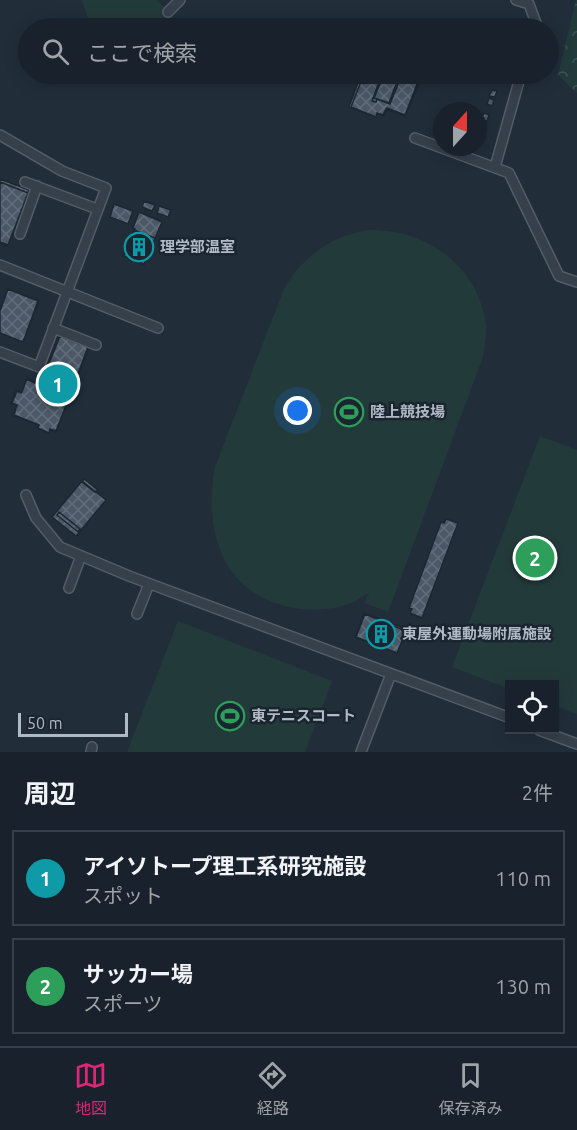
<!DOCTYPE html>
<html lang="ja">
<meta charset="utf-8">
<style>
:root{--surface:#19222c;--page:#222a34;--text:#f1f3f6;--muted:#9fa4a9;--line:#373f48;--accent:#db2777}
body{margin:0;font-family:Ubuntu,"Noto Sans JP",sans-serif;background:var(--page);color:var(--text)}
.controls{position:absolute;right:18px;bottom:18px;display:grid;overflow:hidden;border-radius:0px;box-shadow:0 3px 15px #0003}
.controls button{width:54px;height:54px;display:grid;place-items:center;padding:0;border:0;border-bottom:2px solid var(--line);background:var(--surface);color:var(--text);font:30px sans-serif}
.compass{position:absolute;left:433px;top:102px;width:54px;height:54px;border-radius:50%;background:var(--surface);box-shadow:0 3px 15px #0003;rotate:21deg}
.scale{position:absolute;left:18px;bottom:15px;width:110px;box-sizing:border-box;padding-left:6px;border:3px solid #b0bac7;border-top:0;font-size:16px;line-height:21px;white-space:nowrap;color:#b0bac7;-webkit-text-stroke:4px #1a252f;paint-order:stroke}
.you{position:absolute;left:298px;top:411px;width:21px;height:21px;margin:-15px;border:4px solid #fff;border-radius:50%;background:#1a73e8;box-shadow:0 0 0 9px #1a73e833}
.badge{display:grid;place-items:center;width:39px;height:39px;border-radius:50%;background:var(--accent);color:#fff;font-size:20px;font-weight:700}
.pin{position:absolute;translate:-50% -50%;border:3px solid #fff;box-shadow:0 2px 6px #0006}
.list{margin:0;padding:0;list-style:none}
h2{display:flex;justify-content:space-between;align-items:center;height:78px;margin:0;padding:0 24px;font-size:26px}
h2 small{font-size:20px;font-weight:400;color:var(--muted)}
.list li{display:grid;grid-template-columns:39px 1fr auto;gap:18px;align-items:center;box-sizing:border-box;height:96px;margin:0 12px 12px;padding:0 12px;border:2px solid var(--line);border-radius:0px}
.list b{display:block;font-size:22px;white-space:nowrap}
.list p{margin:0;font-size:20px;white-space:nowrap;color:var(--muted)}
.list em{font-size:20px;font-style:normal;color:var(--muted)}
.icon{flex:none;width:33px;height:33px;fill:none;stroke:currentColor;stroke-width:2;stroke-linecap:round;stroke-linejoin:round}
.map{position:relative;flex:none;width:577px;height:752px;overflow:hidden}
.search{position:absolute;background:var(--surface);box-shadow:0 3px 15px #0003;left:18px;right:18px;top:18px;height:66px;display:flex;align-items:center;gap:15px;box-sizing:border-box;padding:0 21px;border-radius:33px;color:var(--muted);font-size:22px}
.sheet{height:294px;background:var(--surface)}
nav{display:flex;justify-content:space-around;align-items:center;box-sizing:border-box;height:84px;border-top:2px solid var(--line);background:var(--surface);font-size:16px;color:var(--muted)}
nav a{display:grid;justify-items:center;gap:3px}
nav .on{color:var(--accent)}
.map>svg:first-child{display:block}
</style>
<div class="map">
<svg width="577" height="752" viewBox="0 0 577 752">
<defs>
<pattern id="forest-crowns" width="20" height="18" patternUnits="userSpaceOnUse" patternTransform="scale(1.5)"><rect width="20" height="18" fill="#233a3b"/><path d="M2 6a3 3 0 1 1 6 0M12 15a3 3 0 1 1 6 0" fill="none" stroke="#405456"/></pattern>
<pattern id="building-cross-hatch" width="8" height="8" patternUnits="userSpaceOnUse" patternTransform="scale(1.5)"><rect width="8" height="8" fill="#4a5867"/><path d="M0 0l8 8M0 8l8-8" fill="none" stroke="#626e7b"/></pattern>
</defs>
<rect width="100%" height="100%" fill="#212e3a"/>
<!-- forest -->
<path fill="url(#forest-crowns)" d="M576,0H577V93L558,75Z"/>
<!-- green -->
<path fill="#233a3b" d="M82,0H157L176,21L169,28H91Z
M368,230C425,228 479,266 486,325C487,335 484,347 483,357L388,612L365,603L369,592C330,624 257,611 230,569C211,540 208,500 215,467L284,289C302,257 331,236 368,230Z
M540,436L577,450V714L555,706L554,684H510L509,689L452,667Z
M178,621L332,681L305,752H127Z"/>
<!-- building -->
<path fill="url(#building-cross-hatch)" stroke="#1c2731" stroke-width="1.5" d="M361,74H382L372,101L376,102L377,99L389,103L400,74H421L405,115L387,108L384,116L377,113L376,117L349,107Z
M364,74H423L405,116L386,109L383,115L377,113L376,117L351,107Z
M384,74H402L390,104L374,98Z
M497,74L502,76L500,83L494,81Z
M492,90L497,91L495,97L489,96Z
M489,98L494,100L492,106L487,104Z
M484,113L489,115L487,121L481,120Z
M481,121L486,123L484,129L479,127Z
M0,179L29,190L8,246L0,243Z
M0,182L28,193L8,245L0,242Z
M144,201L155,205L152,211L142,207Z
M114,204L133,211L128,224L110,217Z
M159,206L171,210L168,217L157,213Z
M139,212L162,222L144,264L124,256L135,229L133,228Z
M134,230L155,238L144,265L123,256Z
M8,289L38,301L23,342L0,333V311Z
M8,289L39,301L23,342L0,333V308Z
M59,336L88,347L56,432L50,430L49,433L37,428L38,425L12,415L17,406L11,403L16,391L22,392L27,378L40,385Z
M60,336L89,347L56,431L50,429L49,433L38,428L39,425L14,415L17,405L12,403L17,391L21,393L27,379L40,386Z
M84,479L98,490L95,492L82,482Z
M82,481L106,500L76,536L52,517Z
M59,512L80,529L78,532L57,515Z
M446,519L458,523L422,618L410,613L412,609L409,608L441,522L444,523Z
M364,613L407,629L397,653L355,637Z
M365,614L406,631L397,653L356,637Z"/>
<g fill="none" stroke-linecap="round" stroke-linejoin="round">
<!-- service casing -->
<g stroke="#535d68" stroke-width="12">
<path id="service" d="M516,0L529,4L536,23L534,28
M168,12L180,0
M0,135L62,171L106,188L39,367L0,352
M415,138L509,173L559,276L577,282
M495,167L521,74
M25,182L97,209
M20,234L37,186
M0,265L158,328
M53,328L96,345
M26,495L36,518L60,547L129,576L510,718
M69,588L81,556
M137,614L149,584
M539,730L577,744
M91,752L92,747
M361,752L391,674"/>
</g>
<!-- service -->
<use href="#service" stroke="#35404b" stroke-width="9"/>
</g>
<!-- icons -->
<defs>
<g id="building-ring" transform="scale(1.5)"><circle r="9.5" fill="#1a252f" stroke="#0f9aa8" stroke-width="1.5"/><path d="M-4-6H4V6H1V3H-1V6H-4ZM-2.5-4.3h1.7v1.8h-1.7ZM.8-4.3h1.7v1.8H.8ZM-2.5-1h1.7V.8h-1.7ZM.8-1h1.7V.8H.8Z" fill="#0f9aa8"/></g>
<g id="stadium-ring" transform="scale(1.5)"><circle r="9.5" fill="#1a252f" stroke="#2e9e5b" stroke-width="1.5"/><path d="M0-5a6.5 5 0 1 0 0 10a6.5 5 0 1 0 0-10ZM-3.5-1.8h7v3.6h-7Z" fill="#2e9e5b"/></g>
</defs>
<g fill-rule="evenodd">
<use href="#building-ring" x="139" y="247"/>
<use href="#stadium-ring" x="349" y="412"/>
<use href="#building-ring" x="381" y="634"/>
<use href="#stadium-ring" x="230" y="716"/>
</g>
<g text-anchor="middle" stroke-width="5" stroke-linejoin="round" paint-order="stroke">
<!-- poi labels -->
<g font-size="15" font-weight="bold" fill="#b0bac7" stroke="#1a252f" text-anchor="start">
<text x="160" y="252">理学部温室</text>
<text x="370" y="417">陸上競技場</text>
<text x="402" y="639">東屋外運動場附属施設</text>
<text x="251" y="721">東テニスコート</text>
</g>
</g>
</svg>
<div class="controls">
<button><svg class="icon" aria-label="locate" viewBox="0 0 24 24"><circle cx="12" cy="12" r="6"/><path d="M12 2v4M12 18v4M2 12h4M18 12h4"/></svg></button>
</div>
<svg class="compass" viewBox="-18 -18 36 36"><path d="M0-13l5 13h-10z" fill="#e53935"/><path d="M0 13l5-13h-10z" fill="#9fa4a9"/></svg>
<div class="scale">50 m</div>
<div class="you"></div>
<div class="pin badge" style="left:58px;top:384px;background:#0f9aa8">1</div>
<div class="pin badge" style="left:535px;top:558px;background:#2e9e5b">2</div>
<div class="search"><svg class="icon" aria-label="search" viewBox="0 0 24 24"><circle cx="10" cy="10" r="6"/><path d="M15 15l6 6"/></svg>ここで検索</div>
</div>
<section class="sheet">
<h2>周辺<small>2件</small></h2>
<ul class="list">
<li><span class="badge" style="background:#0f9aa8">1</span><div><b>アイソトープ理工系研究施設</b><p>スポット</p></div><em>110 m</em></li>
<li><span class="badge" style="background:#2e9e5b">2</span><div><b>サッカー場</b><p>スポーツ</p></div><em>130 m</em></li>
</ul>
</section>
<nav>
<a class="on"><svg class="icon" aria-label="map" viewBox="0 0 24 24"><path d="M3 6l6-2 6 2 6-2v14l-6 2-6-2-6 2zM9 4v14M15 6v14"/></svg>地図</a>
<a><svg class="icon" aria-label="directions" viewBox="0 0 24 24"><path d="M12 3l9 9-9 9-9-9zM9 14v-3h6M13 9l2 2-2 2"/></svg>経路</a>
<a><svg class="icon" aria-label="saved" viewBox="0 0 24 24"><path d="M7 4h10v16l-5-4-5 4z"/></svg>保存済み</a>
</nav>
